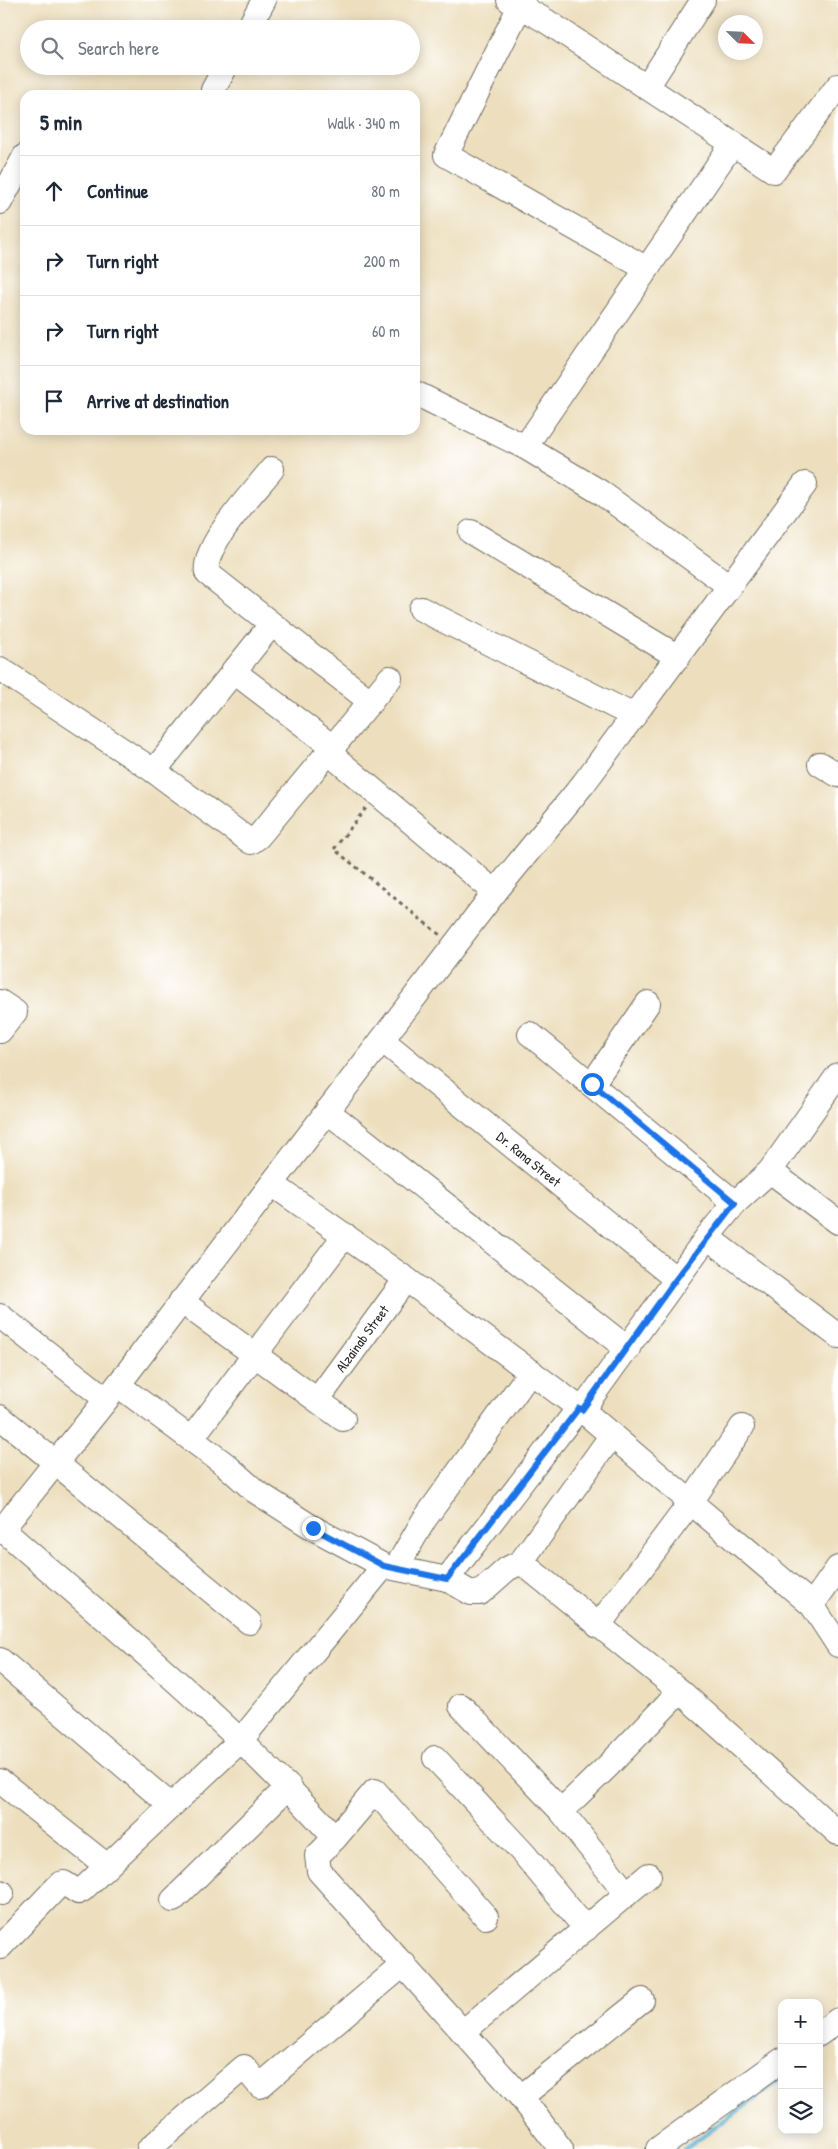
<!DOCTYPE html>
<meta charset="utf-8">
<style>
:root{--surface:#fff;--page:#f6f6f7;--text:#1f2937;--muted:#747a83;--line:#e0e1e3}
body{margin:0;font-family:"Patrick Hand",sans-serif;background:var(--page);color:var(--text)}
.controls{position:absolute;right:15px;bottom:15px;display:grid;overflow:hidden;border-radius:10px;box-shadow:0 2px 12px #0003}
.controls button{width:45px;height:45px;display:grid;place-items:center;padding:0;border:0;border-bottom:1px solid var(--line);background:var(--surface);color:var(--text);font:25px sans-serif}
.compass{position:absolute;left:718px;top:15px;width:45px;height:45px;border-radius:50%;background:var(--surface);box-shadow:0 2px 12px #0003;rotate:114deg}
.stop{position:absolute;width:15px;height:15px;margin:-11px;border:4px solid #1a73e8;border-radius:50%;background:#fff}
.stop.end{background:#1a73e8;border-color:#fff;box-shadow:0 1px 5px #0008}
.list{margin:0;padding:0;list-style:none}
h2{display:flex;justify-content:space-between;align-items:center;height:65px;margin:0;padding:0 20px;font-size:21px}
h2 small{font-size:16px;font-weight:400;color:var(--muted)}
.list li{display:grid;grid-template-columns:32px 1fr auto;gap:15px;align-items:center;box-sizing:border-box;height:70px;padding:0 20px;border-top:1px solid var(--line)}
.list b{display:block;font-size:19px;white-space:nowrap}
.list em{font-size:16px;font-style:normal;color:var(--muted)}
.icon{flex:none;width:28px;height:28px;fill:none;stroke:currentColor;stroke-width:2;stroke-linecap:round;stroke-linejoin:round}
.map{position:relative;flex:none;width:838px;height:2149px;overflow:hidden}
.search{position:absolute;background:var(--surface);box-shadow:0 2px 12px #0003;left:20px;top:20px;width:400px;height:55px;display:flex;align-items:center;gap:12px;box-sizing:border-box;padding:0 18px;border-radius:28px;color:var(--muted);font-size:19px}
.panel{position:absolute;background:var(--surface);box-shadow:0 2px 12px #0003;left:20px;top:90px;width:400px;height:345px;border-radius:15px}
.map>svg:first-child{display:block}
</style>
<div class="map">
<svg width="838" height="2149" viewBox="0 0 838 2149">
<rect width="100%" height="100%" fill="#fff"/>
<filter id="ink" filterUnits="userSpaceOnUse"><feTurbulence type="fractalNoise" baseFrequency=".02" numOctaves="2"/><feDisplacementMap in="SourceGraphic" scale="10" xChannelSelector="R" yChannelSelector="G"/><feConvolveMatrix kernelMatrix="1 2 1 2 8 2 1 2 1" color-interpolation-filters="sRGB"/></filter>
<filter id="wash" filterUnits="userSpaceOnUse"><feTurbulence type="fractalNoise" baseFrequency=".0096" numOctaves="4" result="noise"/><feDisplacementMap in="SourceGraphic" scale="20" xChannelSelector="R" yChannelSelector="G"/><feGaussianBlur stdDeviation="1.12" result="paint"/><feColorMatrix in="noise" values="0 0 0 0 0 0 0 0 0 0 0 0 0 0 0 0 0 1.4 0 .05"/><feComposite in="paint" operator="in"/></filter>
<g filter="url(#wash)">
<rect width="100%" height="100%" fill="#eddfbe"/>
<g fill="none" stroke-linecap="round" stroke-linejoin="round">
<!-- stream -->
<path stroke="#51afd0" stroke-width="5" d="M819,2051L838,2038
M685,2149L782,2079"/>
</g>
</g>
<g filter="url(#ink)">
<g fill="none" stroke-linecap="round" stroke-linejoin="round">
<!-- minor casing -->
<g stroke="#6f6a5e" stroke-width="26">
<g id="minor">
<path d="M509,0L546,21L774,171L838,86"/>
<path d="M523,0L446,155L647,269"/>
<path d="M248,29L264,0"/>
<path d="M647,87L703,0"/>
<path d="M213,90L226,66"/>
<path d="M0,202L25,156"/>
<path d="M415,393L525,447L600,492L728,585"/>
<path d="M525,447L733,143"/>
<path d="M272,469C254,492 202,545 207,573L371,702"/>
<path d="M471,532L678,657"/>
<path d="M421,609L634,716"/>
<path d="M0,669L154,771L251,842L258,837L390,678"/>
<path d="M233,671L334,748"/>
<path d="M329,753L495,892"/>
<path d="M820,764L838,775"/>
<path d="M154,771L271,625"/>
<path d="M0,1002L15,1012L0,1031"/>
<path d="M530,1034L735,1203"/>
<path id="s1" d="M382,1040L676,1279"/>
<path d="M592,1084L648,1003"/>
<path d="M327,1111L628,1349"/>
<path d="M770,1171L838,1222"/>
<path d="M272,1184L406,1279L582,1410L812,1605L838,1645"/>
<path d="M707,1237L838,1336"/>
<path d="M181,1301L343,1419"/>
<path d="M0,1316L106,1399"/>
<path d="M118,1385L226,1465L255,1491L313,1528L384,1566L447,1579L471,1593H480L507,1569L521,1562L680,1691L838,1833"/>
<path id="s2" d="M318,1399L406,1279"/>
<path d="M582,1410L707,1237L735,1203L770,1171L838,1075"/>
<path d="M0,1417L249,1622"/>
<path d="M191,1439L345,1235"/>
<path d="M2,1529C116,1629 234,1725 335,1838L317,1856L319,1871L521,2097L561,2149"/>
<path d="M0,1532L118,1385L495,892L584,783L805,484"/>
<path d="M521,1562L612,1435"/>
<path d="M396,1568L424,1520L531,1371"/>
<path d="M447,1579L579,1408"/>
<path d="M812,1605L838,1568"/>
<path d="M598,1626L691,1502L742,1427"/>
<path d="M0,1660L170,1805"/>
<path d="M461,1706L561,1811L627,1894"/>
<path d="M435,1758L524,1854L586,1929"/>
<path d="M0,1781L107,1866"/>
<path d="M561,1811L609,1765L680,1691"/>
<path d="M335,1838L375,1791L486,1917"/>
<path d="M0,1892L2,1893"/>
<path d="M173,1900L289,1786"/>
<path d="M0,1947L60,1884L64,1883L78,1892L82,1890L241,1740L384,1566"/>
<path d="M463,2032L649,1875"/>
<path d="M819,2034L838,2020"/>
<path d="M521,2097L642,2000"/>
<path d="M149,2149L244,2067L260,2086L404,1964"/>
<path d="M658,2149L782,2060"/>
</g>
</g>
<!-- path -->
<path stroke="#6f6a5e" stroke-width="3" stroke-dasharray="4 4" stroke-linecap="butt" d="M366,808L334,849L440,935"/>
<!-- minor -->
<use href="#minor" stroke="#fff" stroke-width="24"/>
</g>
</g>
<g fill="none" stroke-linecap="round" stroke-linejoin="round" filter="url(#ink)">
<!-- route -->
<path stroke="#1a73e8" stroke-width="6" d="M313,1528L384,1566L447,1579L579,1408L582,1410L676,1279L735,1203L592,1084"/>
</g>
<g text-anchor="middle" stroke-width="4.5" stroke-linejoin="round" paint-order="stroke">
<!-- street labels -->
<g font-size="14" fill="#2b2b2b" stroke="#fff">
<text dy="5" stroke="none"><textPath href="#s1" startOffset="189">Dr. Rana Street</textPath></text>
<text dy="5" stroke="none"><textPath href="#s2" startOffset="75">Alzainab Street</textPath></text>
</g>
</g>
</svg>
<div class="controls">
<button>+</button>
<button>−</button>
<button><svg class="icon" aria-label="layers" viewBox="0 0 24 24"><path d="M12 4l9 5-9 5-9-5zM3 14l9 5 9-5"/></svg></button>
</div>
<svg class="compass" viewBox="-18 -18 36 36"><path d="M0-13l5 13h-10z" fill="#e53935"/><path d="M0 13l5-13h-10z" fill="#747a83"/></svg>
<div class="stop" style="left:592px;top:1084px"></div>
<div class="stop end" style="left:313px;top:1528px"></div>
<div class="search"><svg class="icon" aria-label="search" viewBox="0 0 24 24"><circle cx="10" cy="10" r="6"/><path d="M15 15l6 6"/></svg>Search here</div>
<section class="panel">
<h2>5 min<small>Walk · 340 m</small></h2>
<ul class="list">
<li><svg class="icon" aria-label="ahead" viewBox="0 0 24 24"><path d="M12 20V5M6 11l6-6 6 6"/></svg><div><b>Continue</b></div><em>80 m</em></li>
<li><svg class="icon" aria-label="right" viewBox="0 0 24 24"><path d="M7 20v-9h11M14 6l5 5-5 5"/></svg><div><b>Turn right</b></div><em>200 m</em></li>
<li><svg class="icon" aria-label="right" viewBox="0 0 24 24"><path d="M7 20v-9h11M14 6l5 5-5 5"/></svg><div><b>Turn right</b></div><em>60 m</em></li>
<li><svg class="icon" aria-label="arrive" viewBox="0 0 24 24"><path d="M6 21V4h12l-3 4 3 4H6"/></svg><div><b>Arrive at destination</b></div></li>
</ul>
</section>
</div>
